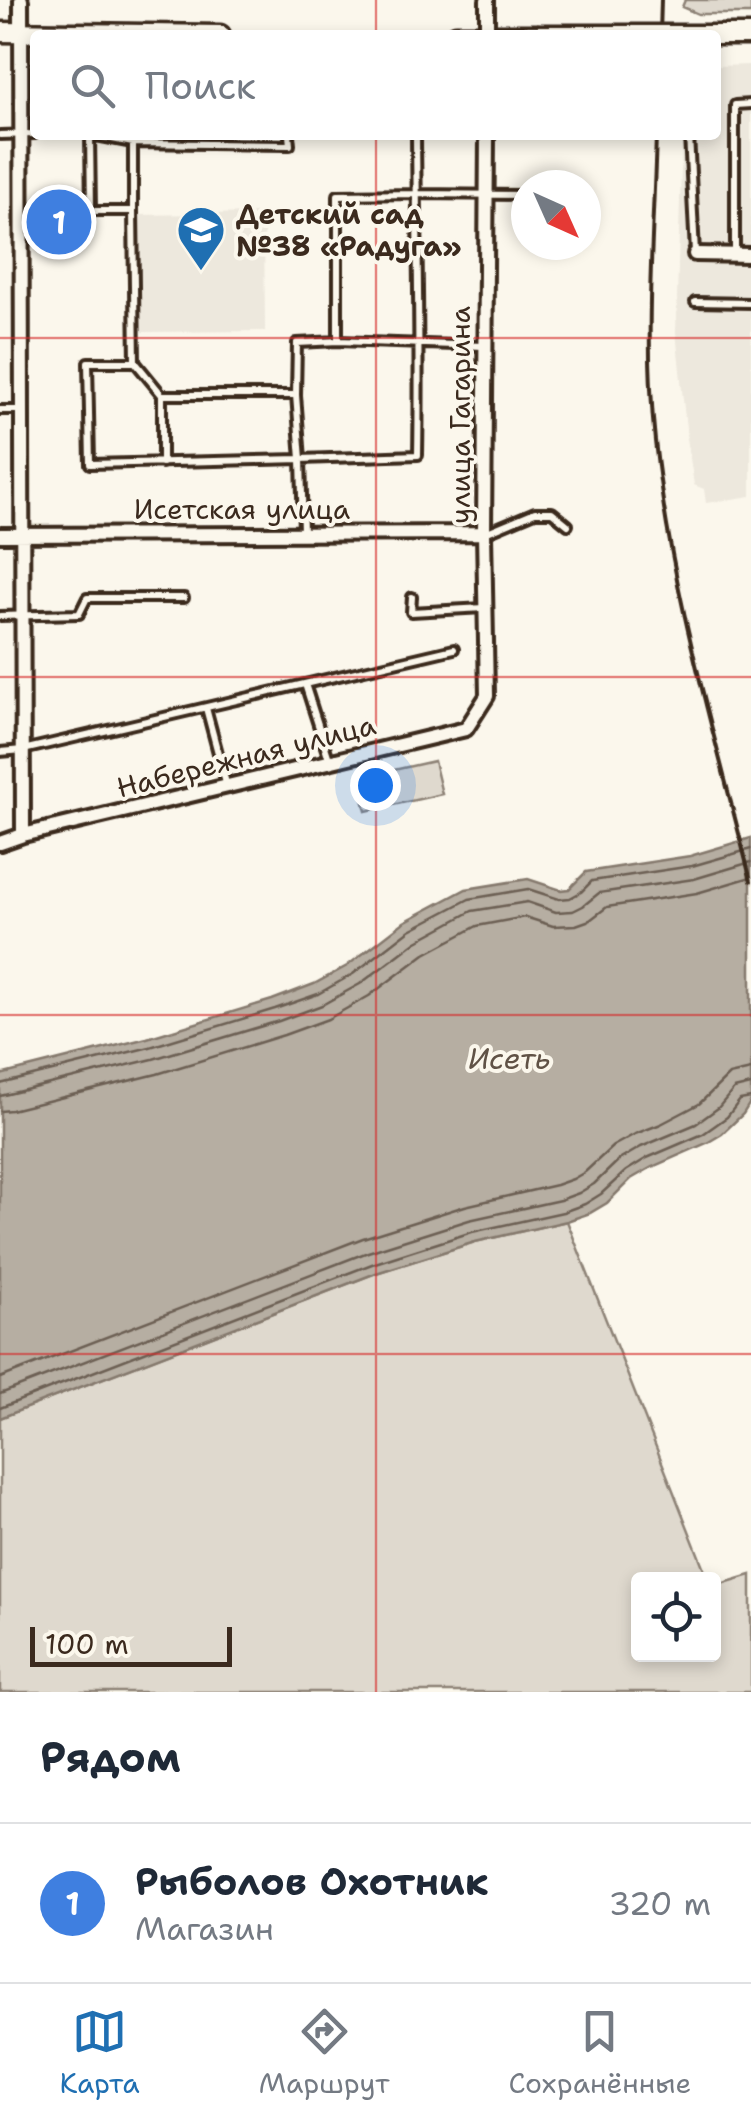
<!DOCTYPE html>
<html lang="ru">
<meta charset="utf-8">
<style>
:root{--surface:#fff;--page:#f2f2f3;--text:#1f2937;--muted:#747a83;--line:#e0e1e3;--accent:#1f6fb2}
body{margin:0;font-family:"Shantell Sans",sans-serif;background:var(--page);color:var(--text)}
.controls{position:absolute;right:30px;bottom:30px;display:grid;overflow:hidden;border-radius:10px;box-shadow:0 5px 15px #0003}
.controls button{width:90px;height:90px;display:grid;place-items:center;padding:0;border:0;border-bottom:2px solid var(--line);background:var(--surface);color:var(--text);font:50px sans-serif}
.compass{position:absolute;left:511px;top:170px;width:90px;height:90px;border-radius:50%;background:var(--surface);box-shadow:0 5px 15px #0003;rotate:135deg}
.scale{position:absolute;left:30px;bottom:25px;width:202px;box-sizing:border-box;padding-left:10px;border:5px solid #3b2a1e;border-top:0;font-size:28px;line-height:35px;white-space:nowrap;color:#3b2a1e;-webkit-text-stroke:8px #fbf7ec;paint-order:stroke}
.you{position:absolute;left:375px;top:785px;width:35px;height:35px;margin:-25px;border:8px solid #fff;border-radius:50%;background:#1a73e8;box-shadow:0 0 0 15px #1a73e833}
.badge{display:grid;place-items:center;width:65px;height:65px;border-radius:50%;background:var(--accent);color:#fff;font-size:32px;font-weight:700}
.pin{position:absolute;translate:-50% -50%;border:5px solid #fff;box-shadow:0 2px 10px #0006}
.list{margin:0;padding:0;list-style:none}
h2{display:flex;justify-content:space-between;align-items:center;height:130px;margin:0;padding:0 40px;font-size:42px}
h2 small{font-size:32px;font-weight:400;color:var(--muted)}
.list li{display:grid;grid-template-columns:65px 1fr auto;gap:30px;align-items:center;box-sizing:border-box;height:160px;padding:0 40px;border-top:2px solid var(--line)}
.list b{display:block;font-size:38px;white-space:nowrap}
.list p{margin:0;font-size:32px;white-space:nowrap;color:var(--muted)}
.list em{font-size:32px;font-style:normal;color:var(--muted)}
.icon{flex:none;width:55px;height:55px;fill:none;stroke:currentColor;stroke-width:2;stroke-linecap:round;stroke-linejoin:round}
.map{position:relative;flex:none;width:751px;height:1692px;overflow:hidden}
.search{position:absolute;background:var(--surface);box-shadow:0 5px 15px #0003;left:30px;right:30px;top:30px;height:110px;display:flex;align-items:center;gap:25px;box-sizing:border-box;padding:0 35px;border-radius:10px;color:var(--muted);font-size:38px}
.sheet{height:290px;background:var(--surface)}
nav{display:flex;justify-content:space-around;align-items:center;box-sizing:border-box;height:140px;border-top:2px solid var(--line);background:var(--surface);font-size:28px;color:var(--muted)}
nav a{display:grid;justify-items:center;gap:5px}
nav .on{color:var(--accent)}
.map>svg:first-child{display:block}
</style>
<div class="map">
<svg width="751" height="1692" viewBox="0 0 751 1692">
<rect width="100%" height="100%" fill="#fbf7ec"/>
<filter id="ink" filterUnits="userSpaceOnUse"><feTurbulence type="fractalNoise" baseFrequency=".01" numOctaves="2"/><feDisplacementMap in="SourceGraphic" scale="20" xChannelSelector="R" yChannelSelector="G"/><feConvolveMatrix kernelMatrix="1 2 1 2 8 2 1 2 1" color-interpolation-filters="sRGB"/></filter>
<g filter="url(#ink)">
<!-- built -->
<path fill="#ede8dd" d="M751,65V496L706,503L704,489L694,485L687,438L676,332L682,135H716V66Z
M264,213L265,331L139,332L137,215Z"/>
<!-- green -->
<path fill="#dfd9ce" stroke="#8d8276" stroke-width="2.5" d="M685,0H751V14H698L682,7Z
M434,761L442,794L366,811L358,778Z
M567,1221L708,1579L638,1580V1654H714V1586L751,1575V1692H0V1418L376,1273L475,1242Z"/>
<!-- water -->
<path fill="#b6aea2" stroke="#85796d" stroke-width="2.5" d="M751,838V1101L743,1114L722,1134L707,1143L652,1167L631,1179L607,1203L590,1213L567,1221L475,1242L376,1273L0,1418V1075L147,1038L272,1000L314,984L347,966L404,922L466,889L528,879L561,890L569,889L586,872L690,856Z"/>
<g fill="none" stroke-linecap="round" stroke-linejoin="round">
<!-- shore -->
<path stroke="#6c5f53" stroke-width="2.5" d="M0,1084L150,1047L275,1009L318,994L353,974L410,930L469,899L528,889L559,899L570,898L581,892L592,881L692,866L751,849
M0,1096L153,1059L279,1021L322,1005L360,984L417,941L472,911L527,902L556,912L573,911L583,906L599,893L694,879L751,862
M0,1111L11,1110L157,1074L284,1035L328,1019L369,996L425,954L477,926L525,917L553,926L576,925L590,920L607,907L697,893L751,877
M0,1378L363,1238L465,1206L556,1185L573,1179L585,1172L613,1146L635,1134L661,1124L699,1104L729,1075L751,1070
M0,1394L368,1252L469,1220L560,1200L579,1193L594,1184L619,1160L641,1147L696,1124L718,1108L734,1089L751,1085
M0,1408L372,1264L472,1232L563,1212L585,1204L601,1194L626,1171L647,1158L703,1134L727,1117L740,1100L751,1098"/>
<!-- lane casing -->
<g stroke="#3b2a1e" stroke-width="14">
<path id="lane" d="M0,135L35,134
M90,135L91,211H133V143L290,145L289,135
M91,135L133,143
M416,135C417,242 420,348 418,455L301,459L296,395L297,343L338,341V195L416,194L526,195
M689,135L695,253
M133,211L135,362H88L90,464L301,459L303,532
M735,255V105L751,104
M695,302L751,303
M338,341L484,346
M135,362L162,395
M0,410H22
M162,463V395H296
M485,533L535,512H552L568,525
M412,597L411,612L484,608
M0,616L79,614L87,598H184
M305,684L329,759
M206,708L227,787
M0,752L23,750L454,649"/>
</g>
<!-- street casing -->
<g stroke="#3b2a1e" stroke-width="20">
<path id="street" d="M21,0L23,835
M487,0V35
M695,254L751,255
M0,535L484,533
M0,843L23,835L466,729L487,696L484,533L487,135"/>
</g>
<!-- secondary casing -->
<g stroke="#3b2a1e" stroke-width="25">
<path id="secondary" d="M0,32L220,35
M456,35H537"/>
</g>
<!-- lane -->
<use href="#lane" stroke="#fbf7ec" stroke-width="6"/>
<!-- street -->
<use href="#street" stroke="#fbf7ec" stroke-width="12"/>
<!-- secondary -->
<use href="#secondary" stroke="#fbf7ec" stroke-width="18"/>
<!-- rail -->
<path stroke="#3b2a1e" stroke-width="4" d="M660,35L661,0
M656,135C653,237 644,339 655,441C671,590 715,736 751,881"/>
<!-- secondary-bridge casing -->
<g stroke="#3b2a1e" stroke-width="25" stroke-linecap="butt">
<path id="secondary-bridge" d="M537,35H751"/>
</g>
<!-- secondary-bridge -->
<use href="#secondary-bridge" stroke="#fbf7ec" stroke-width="18"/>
</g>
</g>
<!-- grid -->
<path fill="none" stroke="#d62828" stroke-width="2.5" stroke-opacity="0.55" d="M376,0V35M376,135V1692M0,338H751M0,677H751M0,1015H751M0,1354H751"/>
<!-- icons -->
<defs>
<g id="school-pin" transform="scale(2.5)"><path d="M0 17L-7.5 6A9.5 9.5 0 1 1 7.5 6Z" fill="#1f6fb2" stroke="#fbf7ec"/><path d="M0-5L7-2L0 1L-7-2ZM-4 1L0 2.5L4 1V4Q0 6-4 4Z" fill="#fff"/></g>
</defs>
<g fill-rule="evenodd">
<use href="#school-pin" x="201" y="230"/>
</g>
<g text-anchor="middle" stroke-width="8" stroke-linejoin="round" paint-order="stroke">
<!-- poi labels -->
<g font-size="28" font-weight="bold" fill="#3b2a1e" stroke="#fbf7ec" text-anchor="start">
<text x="236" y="224">Детский сад<tspan x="236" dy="32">№38 «Радуга»</tspan></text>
</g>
<!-- street labels -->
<g font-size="28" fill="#3b2a1e" stroke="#fbf7ec">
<text transform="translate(460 415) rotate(-90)" y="10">улица Гагарина</text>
<text x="242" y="519">Исетская улица</text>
<text transform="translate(246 756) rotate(-14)" y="10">Набережная улица</text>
</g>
<!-- water labels -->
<g font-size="30" font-style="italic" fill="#605246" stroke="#fbf7ec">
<text x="509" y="1069">Исеть</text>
</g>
</g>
</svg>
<div class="controls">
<button><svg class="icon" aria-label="locate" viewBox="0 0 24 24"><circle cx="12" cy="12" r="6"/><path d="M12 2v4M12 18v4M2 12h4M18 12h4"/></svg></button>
</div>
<svg class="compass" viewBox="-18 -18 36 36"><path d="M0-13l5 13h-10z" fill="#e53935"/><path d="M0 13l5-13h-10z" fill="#747a83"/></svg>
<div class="scale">100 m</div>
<div class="you"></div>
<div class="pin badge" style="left:59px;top:222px;background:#3f7fe0">1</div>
<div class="search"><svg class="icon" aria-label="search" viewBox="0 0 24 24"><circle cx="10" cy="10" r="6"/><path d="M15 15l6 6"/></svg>Поиск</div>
</div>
<section class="sheet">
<h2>Рядом<small></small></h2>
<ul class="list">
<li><span class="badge" style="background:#3f7fe0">1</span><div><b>Рыболов Охотник</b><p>Магазин</p></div><em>320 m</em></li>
</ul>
</section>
<nav>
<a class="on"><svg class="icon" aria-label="map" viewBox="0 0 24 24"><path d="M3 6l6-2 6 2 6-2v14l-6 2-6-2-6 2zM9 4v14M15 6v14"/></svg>Карта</a>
<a><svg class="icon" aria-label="directions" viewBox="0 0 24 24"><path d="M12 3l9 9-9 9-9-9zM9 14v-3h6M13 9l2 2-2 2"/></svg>Маршрут</a>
<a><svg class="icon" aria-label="saved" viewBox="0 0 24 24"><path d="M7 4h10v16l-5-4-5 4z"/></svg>Сохранённые</a>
</nav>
